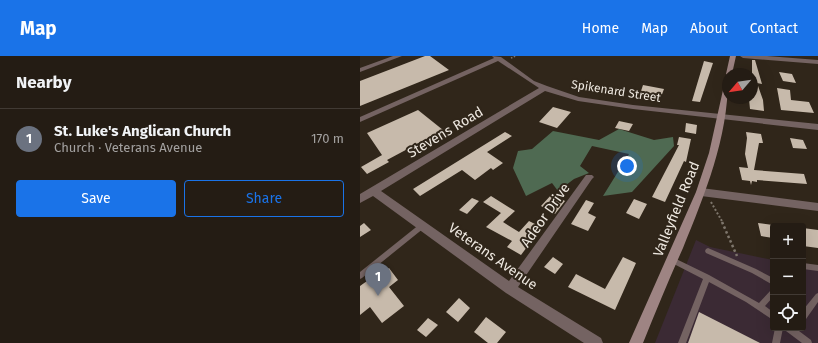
<!DOCTYPE html>
<meta charset="utf-8">
<style>
:root{--surface:#241c14;--page:#302922;--text:#f1f3f6;--muted:#a3a1a0;--line:#413a34;--accent:#1a73e8}
body{margin:0;font-family:"Fira Sans",sans-serif;background:var(--page);color:var(--text)}
.controls{position:absolute;right:12px;bottom:12px;display:grid;overflow:hidden;border-radius:4px;box-shadow:0 4px 16px #0002}
.controls button{width:36px;height:36px;display:grid;place-items:center;padding:0;border:0;border-bottom:1px solid var(--line);background:var(--surface);color:var(--text);font:20px sans-serif}
.compass{position:absolute;left:362px;top:12px;width:36px;height:36px;border-radius:50%;background:var(--surface);box-shadow:0 4px 16px #0002;rotate:241deg}
.you{position:absolute;left:267px;top:110px;width:14px;height:14px;margin:-10px;border:3px solid #fff;border-radius:50%;background:#1a73e8;box-shadow:0 0 0 6px #1a73e833}
.badge{display:grid;place-items:center;width:26px;height:26px;border-radius:50%;background:var(--accent);color:#fff;font-size:13px;font-weight:700}
.pin{position:absolute;translate:-50% -33px;filter:drop-shadow(0 1px 2px #0008)}
.pin::after{content:'';position:absolute;top:21px;width:14px;height:12px;background:inherit;clip-path:polygon(0 0,100% 0,50% 100%)}
.list{margin:0;padding:0;list-style:none}
h2{display:flex;justify-content:space-between;align-items:center;height:52px;margin:0;padding:0 16px;font-size:17px}
h2 small{font-size:13px;font-weight:400;color:var(--muted)}
.list li{display:grid;grid-template-columns:26px 1fr auto;gap:12px;align-items:center;box-sizing:border-box;height:60px;padding:0 16px;border-top:1px solid var(--line)}
.list b{display:block;font-size:15px;white-space:nowrap}
.list p{margin:0;font-size:13px;white-space:nowrap;color:var(--muted)}
.list em{font-size:13px;font-style:normal;color:var(--muted)}
.actions{display:flex;gap:8px;padding:12px 16px}
.actions a{flex:1;padding:9px 0;border:1px solid var(--accent);border-radius:4px;text-align:center;font-size:14px;color:var(--accent)}
.actions .main{background:var(--accent);color:#fff}
.icon{flex:none;width:22px;height:22px;fill:none;stroke:currentColor;stroke-width:2;stroke-linecap:round;stroke-linejoin:round}
.map{position:relative;flex:none;width:458px;height:287px;overflow:hidden}
header{display:flex;align-items:center;gap:24px;box-sizing:border-box;height:56px;padding:0 20px;background:var(--accent);color:#fff}
header strong{font-size:19px}
nav{display:flex;gap:22px;margin-inline-start:auto;font-size:14px}
main{display:flex}
aside{flex:1;background:var(--surface)}
.map>svg:first-child{display:block}
</style>
<header>
<strong>Map</strong>
<nav><a>Home</a><a>Map</a><a>About</a><a>Contact</a></nav>
</header>
<main>
<aside>
<h2>Nearby<small></small></h2>
<ul class="list">
<li><span class="badge" style="background:#6b7280">1</span><div><b>St. Luke's Anglican Church</b><p>Church · Veterans Avenue</p></div><em>170 m</em></li>
</ul>
<div class="actions"><a class="main">Save</a><a>Share</a></div>
</aside>
<div class="map">
<svg width="458" height="287" viewBox="0 0 458 287">
<rect width="100%" height="100%" fill="#30261a"/>
<!-- commercial -->
<path fill="#3b2a34" d="M336,184L350,191L413,204V272H443V209L458,211V287H295Z"/>
<!-- forest -->
<path fill="#4f6a52" d="M259,73L294,84L313,81L314,90L272,136L243,140L269,98L232,90L220,110L229,117L214,123L198,135L192,127L166,140L153,112L158,95L172,93L193,75L239,84Z"/>
<!-- building -->
<path fill="#c7baab" d="M65,0H70L89,14L0,50V25Z
M392,4H395L402,28L397,27L403,44L404,55L390,53L389,43H392Z
M344,5L353,7L340,46L332,45Z
M419,16L432,18L436,27L423,25Z
M283,29L304,33L301,41L280,38Z
M417,32L430,34L431,44L449,46L454,57L421,54Z
M193,51L211,56L197,72L179,66Z
M58,54L83,74L27,104L29,106L7,118L1,111L22,99L24,102L7,77Z
M259,65L273,68L269,75L255,72Z
M326,67L337,69L336,78L325,76Z
M145,76L152,80L127,96L143,107L133,114L131,112L115,124L102,114L60,140L53,133Z
M386,76L401,78L403,87H399L394,114L444,118L447,128L397,124V126L392,125L391,129L390,125L382,124L379,111L388,112L385,98L387,82Z
M319,81L331,83L326,106L324,105L305,146L292,141L319,89H317Z
M430,82L443,84L447,93L433,92Z
M192,138L205,145L195,158L181,150Z
M131,140L155,155L143,166L159,176L169,165L179,170L170,181L173,183L161,199L147,191L152,185L126,171L141,157L123,146Z
M112,142L119,145L107,158L99,154Z
M274,143L287,148L279,163L266,157Z
M226,144L234,147L228,157L236,161L228,175L211,168Z
M4,167L11,174L0,181V170Z
M398,167L413,169V182L401,180Z
M443,172L458,174V192L443,190Z
M193,201L203,208L195,218L184,211Z
M263,201L276,207L255,254L208,231L216,218L245,233Z
M29,212L38,224L29,231L44,250L22,267L10,251L0,259V230L14,220L16,222Z
M99,242L110,252L98,266L86,256Z
M339,256L400,287H328Z
M126,261L146,276L137,287H128L114,276Z
M68,262L78,269L66,281L57,274Z"/>
<g fill="none" stroke-linecap="round" stroke-linejoin="round">
<!-- path-far2 -->
<path stroke="#7e766c" stroke-width="1.5" stroke-dasharray="1.5 1.5" stroke-linecap="butt" d="M151,2L156,0"/>
<!-- path-far1 -->
<path stroke="#7e766c" stroke-width="2" stroke-dasharray="2 2" stroke-linecap="butt" d="M351,146L363,167"/>
<!-- path -->
<path stroke="#7e766c" stroke-width="2.5" stroke-dasharray="2.5 2.5" stroke-linecap="butt" d="M362,166L377,200"/>
<!-- lane -->
<path fill="#746362" fill-rule="evenodd" d="M60,168H64L65,170L64,172L2,222L0,223V216Z
M348,192L396,213L413,222V229L392,217L346,197L345,195L346,193Z
M312,201L349,219L399,247L411,234L413,233V241L405,250L413,256V264L386,246L349,226L326,287H318L343,223L310,206L309,204L310,202Z
M443,207L458,209V215L443,213Z
M458,237V246L446,263L443,264V254L456,238Z
M415,272H423L420,287H412Z
M425,272H435L451,284L452,287H442L426,275Z"/>
<!-- street -->
<path fill="#746362" fill-rule="evenodd" d="M33,0H42L0,16V12Z
M132,0L141,1L174,25L187,30L219,41L273,49L458,68V74L273,53L218,45L185,35L21,135L149,225L226,119H232L234,121L232,123L158,231L241,282L243,287H224L146,237L13,140L0,147V138L179,32L138,5L0,66V61L134,2Z
M380,0H407L458,4V8L383,2Z
M341,132L458,147V155L341,140L336,136Z"/>
<!-- secondary -->
<path fill="#9e8483" fill-rule="evenodd" d="M370,0H376L372,18H368V20L366,18Z
M368,23C368,82 345,138 323,192C309,223 296,255 283,287H269L336,136L349,97L365,25Z"/>
</g>
<g text-anchor="middle" stroke-width="4" stroke-linejoin="round" paint-order="stroke">
<!-- far-street labels -->
<g font-size="12" fill="#eee8e0" stroke="#30261a">
<text transform="translate(256 35) rotate(9)" y="4">Spikenard Street</text>
</g>
<!-- street labels -->
<g font-size="14" fill="#eee8e0" stroke="#30261a">
<text transform="translate(85 76) rotate(-31)" y="5">Stevens Road</text>
<text transform="translate(316 153) rotate(-68)" y="5">Valleyfield Road</text>
<text transform="translate(185 159) rotate(-55)" y="5">Adeor Drive</text>
<text transform="translate(133 200) rotate(35)" y="5">Veterans Avenue</text>
</g>
</g>
</svg>
<div class="controls">
<button>+</button>
<button>−</button>
<button><svg class="icon" aria-label="locate" viewBox="0 0 24 24"><circle cx="12" cy="12" r="6"/><path d="M12 2v4M12 18v4M2 12h4M18 12h4"/></svg></button>
</div>
<svg class="compass" viewBox="-18 -18 36 36"><path d="M0-13l5 13h-10z" fill="#e53935"/><path d="M0 13l5-13h-10z" fill="#a3a1a0"/></svg>
<div class="you"></div>
<div class="pin badge" style="left:18px;top:240px;background:#6b7280">1</div>
</div>
</main>
